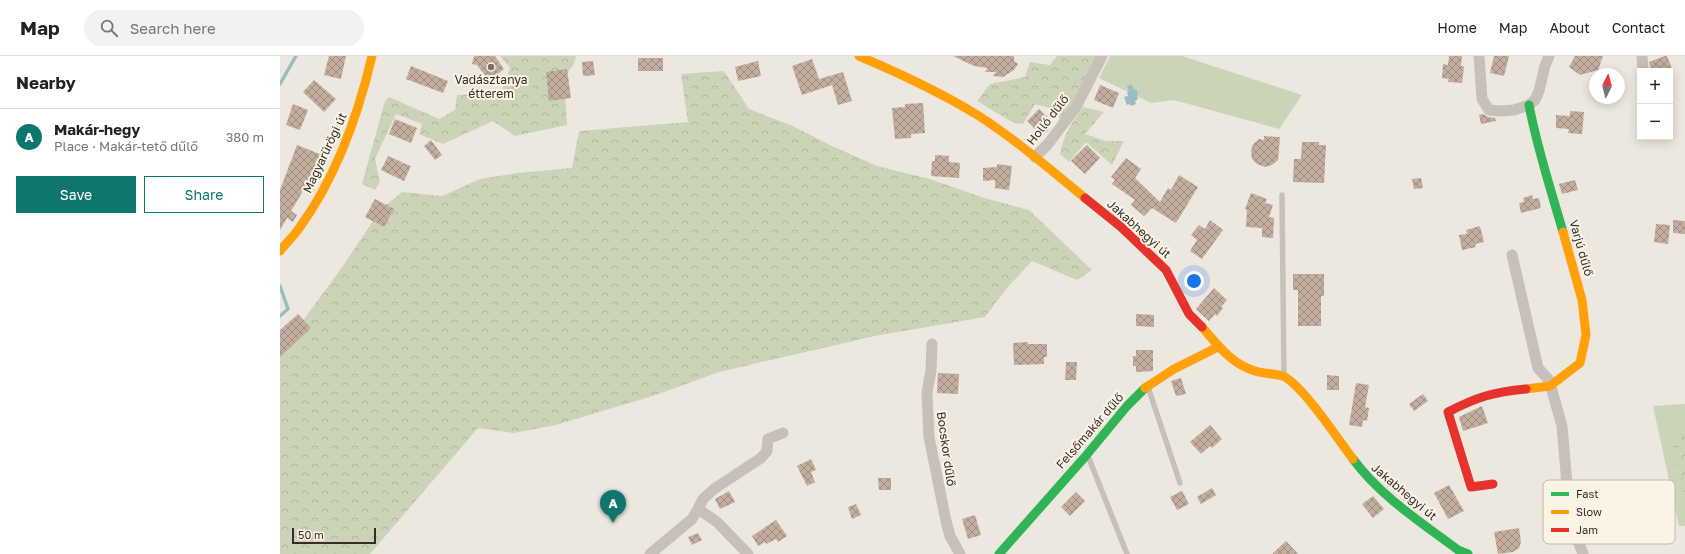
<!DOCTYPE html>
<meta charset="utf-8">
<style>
:root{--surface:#fff;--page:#f2f2f2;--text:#222;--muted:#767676;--line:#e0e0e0;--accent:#0f766e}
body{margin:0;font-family:"Golos Text",sans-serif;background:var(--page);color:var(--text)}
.controls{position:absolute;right:12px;top:12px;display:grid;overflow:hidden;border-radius:0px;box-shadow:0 2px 10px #0003}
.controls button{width:36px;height:36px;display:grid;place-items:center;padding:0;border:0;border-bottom:1px solid var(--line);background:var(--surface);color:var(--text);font:20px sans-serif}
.compass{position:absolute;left:1309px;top:12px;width:36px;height:36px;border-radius:50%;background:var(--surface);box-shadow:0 2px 10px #0003;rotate:6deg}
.scale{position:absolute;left:12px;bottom:10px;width:84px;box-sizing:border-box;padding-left:4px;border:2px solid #372d26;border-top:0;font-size:11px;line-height:14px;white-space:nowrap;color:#372d26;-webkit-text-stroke:3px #fbf3e5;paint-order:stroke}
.you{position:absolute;left:914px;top:225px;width:14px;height:14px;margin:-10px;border:3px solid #fff;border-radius:50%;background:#1a73e8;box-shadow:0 0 0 6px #1a73e833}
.badge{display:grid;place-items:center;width:26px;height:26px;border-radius:50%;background:var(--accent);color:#fff;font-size:13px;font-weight:700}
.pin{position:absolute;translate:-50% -33px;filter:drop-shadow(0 1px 2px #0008)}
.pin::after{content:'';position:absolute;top:21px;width:14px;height:12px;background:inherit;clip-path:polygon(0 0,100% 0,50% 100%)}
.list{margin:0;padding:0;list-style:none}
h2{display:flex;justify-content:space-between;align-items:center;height:52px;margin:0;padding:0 16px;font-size:17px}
h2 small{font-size:13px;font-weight:400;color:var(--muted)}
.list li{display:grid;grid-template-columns:26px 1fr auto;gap:12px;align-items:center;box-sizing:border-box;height:56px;padding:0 16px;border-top:1px solid var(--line)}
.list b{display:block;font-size:15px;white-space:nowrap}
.list p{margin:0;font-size:13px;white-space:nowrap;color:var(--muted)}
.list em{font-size:13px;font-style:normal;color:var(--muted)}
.actions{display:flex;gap:8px;padding:12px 16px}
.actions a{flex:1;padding:9px 0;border:1px solid var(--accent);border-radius:0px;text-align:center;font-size:14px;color:var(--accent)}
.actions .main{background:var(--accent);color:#fff}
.icon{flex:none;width:22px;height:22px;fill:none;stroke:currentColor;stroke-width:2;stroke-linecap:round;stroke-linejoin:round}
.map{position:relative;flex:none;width:1405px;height:498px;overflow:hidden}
header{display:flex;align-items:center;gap:24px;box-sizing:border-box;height:56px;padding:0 20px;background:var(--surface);border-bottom:1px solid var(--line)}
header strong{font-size:19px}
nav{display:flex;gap:22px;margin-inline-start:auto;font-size:14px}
.search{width:280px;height:36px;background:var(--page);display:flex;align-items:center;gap:10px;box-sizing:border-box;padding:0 14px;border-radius:22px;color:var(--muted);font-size:15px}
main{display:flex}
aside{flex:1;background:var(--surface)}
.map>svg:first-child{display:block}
</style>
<header>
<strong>Map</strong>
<div class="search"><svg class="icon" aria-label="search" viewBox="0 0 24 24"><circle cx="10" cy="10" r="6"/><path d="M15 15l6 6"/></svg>Search here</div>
<nav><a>Home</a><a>Map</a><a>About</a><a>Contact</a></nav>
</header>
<main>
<aside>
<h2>Nearby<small></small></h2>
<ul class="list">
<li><span class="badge">A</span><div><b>Makár-hegy</b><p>Place · Makár-tető dűlő</p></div><em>380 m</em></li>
</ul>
<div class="actions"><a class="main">Save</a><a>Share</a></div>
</aside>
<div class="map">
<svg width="1405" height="498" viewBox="0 0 1405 498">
<defs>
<pattern id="forest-crowns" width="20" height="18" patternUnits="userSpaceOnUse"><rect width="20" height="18" fill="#cbd4b8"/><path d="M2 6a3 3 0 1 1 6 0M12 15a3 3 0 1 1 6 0" fill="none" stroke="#afb69e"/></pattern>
<pattern id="building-cross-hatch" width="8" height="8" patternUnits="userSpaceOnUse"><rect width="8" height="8" fill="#c2ad9f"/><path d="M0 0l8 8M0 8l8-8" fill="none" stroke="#9e8d81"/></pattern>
</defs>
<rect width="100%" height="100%" fill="#ede8df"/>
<!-- green -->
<path fill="#cbd4b8" d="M830,0H902L1022,39L999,73L894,44L871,47L819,22Z
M1405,348V470H1399L1373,350Z"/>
<!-- forest -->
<path fill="url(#forest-crowns)" d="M220,0H296L294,8L284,21L287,69L235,80L213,65L163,88L139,78L142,68L116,58L95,103L100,126L95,134L82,128L105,45L109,41L159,63L175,54L177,39L221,37L230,12Z
M777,0H818L781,68L776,54L755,48L743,68L732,66L697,45L710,28L745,21L750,6L770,9Z
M444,15L469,53L513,70L550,89L597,110L650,123L704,142L749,154L812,214L797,224L752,205L727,232L705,261L595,280L439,316L376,339L276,369L234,377L198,372L90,498H0V292L8,285L63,210L101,153L122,136L162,140L200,123L237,117L292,112L299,75L408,66L401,18Z
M803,51L824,56L805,78L826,85H844L832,109L806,86L789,106L780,98C783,80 792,66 803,51Z
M1405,380V444L1391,381Z"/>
<!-- water -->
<path fill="#99bdc0" d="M852,29L854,34L856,33L858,38L857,39L858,43L855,45L856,48L851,50L850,48L847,49L844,41L848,40L847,36L849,35L847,30Z"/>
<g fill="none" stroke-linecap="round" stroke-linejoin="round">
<!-- stream -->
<path stroke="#99bdc0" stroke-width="3.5" d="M0,28L16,0
M0,230L8,253L0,260"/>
</g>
<!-- building -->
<path fill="url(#building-cross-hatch)" d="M49,0H66L61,23L44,19Z
M194,0H215L224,13L209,25L197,9L192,8Z
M673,0H734V5L738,8L734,14L723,21L713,20L716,16H705L708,12L694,10Z
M1169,0H1182L1181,10H1184L1182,27L1168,26L1169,23L1162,22L1163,8L1168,9Z
M1214,0H1229L1224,20L1210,17Z
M1295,0H1323L1318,14L1300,19L1289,11Z
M1385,0H1387L1393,15H1372L1369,6Z
M358,2H383V15H358Z
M532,3L539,23L563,16L572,45L558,49L552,29L522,39L512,10Z
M313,5L315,19L303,20L302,6Z
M478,5L481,20L458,25L455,11Z
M131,10L168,25L163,37L126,23Z
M287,13L291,42L269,45L266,16Z
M34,24L56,43L44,56L23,36Z
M820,29L839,37L833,52L814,44Z
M643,47L645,77L631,78V82L615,83L612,52L625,51V48Z
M13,48L28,54L20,74L6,69Z
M759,53L772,65L766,71L769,74L762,80L747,65Z
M1290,55L1304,56L1302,78L1288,77L1289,73L1276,72V59L1290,60Z
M1203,58L1208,61L1215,62L1216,65L1201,68L1199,59Z
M115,63L137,72L131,87L109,78Z
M984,80L1000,81L998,104L992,109L985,111L977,108L972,103L971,95L973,88L979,83L984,84Z
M151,84L162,99L155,104L144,90Z
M1022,86H1039V89H1046L1044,127L1013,126L1014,103H1021Z
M17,89L42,99L26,136L23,135L11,155L17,159L13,166L7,162L0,174V134Z
M807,89L820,102L805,118L791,105Z
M655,99L669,100V106L680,107L679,122L651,120L652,105H655Z
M108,100L122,106V108L123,107L131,110L124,125L101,114Z
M846,102L861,113L855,122L880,146L888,132L891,134L899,119L918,131L896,167L872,152L864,160L851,149L855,144L832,128L835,124L831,121Z
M717,108L732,110L729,134L715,132V124L703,125V112L717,111Z
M1141,122L1143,132L1134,133L1132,123Z
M1295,124L1298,134L1282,138L1279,128Z
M971,137L987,143L985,147L993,149L989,161L994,162L993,182L982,181V172L966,171L967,154L965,153Z
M1252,139L1253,143L1259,142L1261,152L1241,157L1239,147L1244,146L1243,142Z
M95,143L114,153L104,171L85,161Z
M930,164L943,174L922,203L910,195L917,184L911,179L919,169L925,173Z
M1393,164L1405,165V178L1393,177Z
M1376,168L1390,169L1388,188L1374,186Z
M1200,170L1204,186L1195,188L1196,191L1182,194L1179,179L1187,178L1186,174Z
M1013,218H1044V240H1041V270H1018V234H1013Z
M934,232L947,244L941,251L943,252L937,260L935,258L929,265L916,253Z
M18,258L31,272L0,301V274Z
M856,258L874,259V271L856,270Z
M748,286V288H767V301H764V308L734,309L733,287Z
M856,294H873V315L856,316V310H853V300H856Z
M786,306H797L796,324H785Z
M658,317L679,318L678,338L657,337Z
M1047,319L1059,320V334H1047Z
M901,322L906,338L896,340L891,325Z
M1076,327L1089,329L1085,351L1089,352L1087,365L1083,364L1082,371L1069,369Z
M1143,338L1148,345L1134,355L1129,348Z
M1202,350L1208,367L1183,375L1179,361Z
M930,369L942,383L932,392L930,390L921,398L910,386Z
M531,403L536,414L531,416L535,426L527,430L517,410Z
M598,422H611V434H599Z
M1169,429L1184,455L1168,463L1154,437Z
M932,432L936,439L921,448L917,441Z
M449,435L455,446L440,453L435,443Z
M902,435L909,448L897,454L890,441Z
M796,436L805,445L790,460L781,451Z
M1093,440L1104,453L1093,462L1082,448Z
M576,448L581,459L572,463L568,451Z
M695,459L701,479L688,483L682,463Z
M496,464L507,480L498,486L496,483L486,488L485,486L478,490L472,480Z
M1239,472L1241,486L1239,492L1233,496L1218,498L1214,476Z
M418,477L422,484L412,489L408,481Z
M1006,485L1018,498H992Z"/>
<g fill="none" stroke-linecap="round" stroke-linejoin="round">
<!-- lane -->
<path stroke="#c6c0b8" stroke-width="5.5" d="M1002,139L1004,321
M868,331L900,427
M808,400L847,498"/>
<!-- street -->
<path stroke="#c6c0b8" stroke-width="11" d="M1199,0L1202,43L1209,54L1221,55L1234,54L1249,49L1255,44L1259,35L1265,10L1269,0
M1362,0L1363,15
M755,101L768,88L796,51L822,0
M1232,199L1258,312L1269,324L1282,370L1290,464L1303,498
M652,288L651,314L647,337L649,381L666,465L670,480L680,498
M418,453L423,443L434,433L481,402L487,395L488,383L503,377
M370,498L412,463L418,453L437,466L468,498"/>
<!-- fast -->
<path stroke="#30b455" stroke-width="9" d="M1249,49C1257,92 1271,134 1283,176
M1073,403C1100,440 1142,467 1178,494L1188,498
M719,498L804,402L847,350L865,332"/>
<!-- slow -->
<path stroke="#ff9f0a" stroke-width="9" d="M579,0C619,17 662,37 699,60C736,84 771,114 805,142
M0,195C6,187 14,180 20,171C56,121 78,60 92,0
M922,271C937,288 951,308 975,315C984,318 996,317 1005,321C1026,334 1057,382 1073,403
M865,332L894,313L938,291
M1246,333L1270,330L1300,307L1306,279L1302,244L1283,176"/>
<!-- jam -->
<path stroke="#e5322d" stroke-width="9" d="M805,142L841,171L886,214L909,258L922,271
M1213,428L1191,431L1168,356C1197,341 1213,336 1246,333"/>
</g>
<!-- markers -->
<circle fill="#776e67" stroke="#fbf3e5" stroke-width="1.5" cx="211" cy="11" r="4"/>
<g text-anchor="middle" stroke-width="4" stroke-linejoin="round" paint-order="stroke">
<!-- poi labels -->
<g font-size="12" fill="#372d26" stroke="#fbf3e5">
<text x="211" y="28">Vadásztanya<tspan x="211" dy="14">étterem</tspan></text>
</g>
<!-- street labels -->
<g font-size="12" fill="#372d26" stroke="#fbf3e5">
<text transform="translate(768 64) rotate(-52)" y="4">Holló dűlő</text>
<text transform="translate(45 97) rotate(-65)" y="4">Magyarürögi út</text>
<text transform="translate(859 173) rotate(42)" y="4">Jakabhegyi út</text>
<text transform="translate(1301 192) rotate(74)" y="4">Varjú dűlő</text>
<text transform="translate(810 375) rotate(-49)" y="4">Felsőmakár dűlő</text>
<text transform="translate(666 393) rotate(82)" y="4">Bocskor dűlő</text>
<text transform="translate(1124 436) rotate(40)" y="4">Jakabhegyi út</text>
</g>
</g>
<!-- legend -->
<rect x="1263" y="424" width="132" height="64" rx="6" fill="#fbf3e5" stroke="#c0b8ac" stroke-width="1"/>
<rect x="1271" y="436" width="18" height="4" fill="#30b455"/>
<rect x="1271" y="454" width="18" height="4" fill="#ff9f0a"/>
<rect x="1271" y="472" width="18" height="4" fill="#e5322d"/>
<g font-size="11" fill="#372d26">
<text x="1296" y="442">Fast</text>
<text x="1296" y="460">Slow</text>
<text x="1296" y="478">Jam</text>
</g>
</svg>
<div class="controls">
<button>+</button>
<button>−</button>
</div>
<svg class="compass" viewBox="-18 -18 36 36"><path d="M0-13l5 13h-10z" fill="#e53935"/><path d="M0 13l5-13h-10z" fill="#767676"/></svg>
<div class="scale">50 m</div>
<div class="you"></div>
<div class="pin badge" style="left:333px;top:467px">A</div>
</div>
</main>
